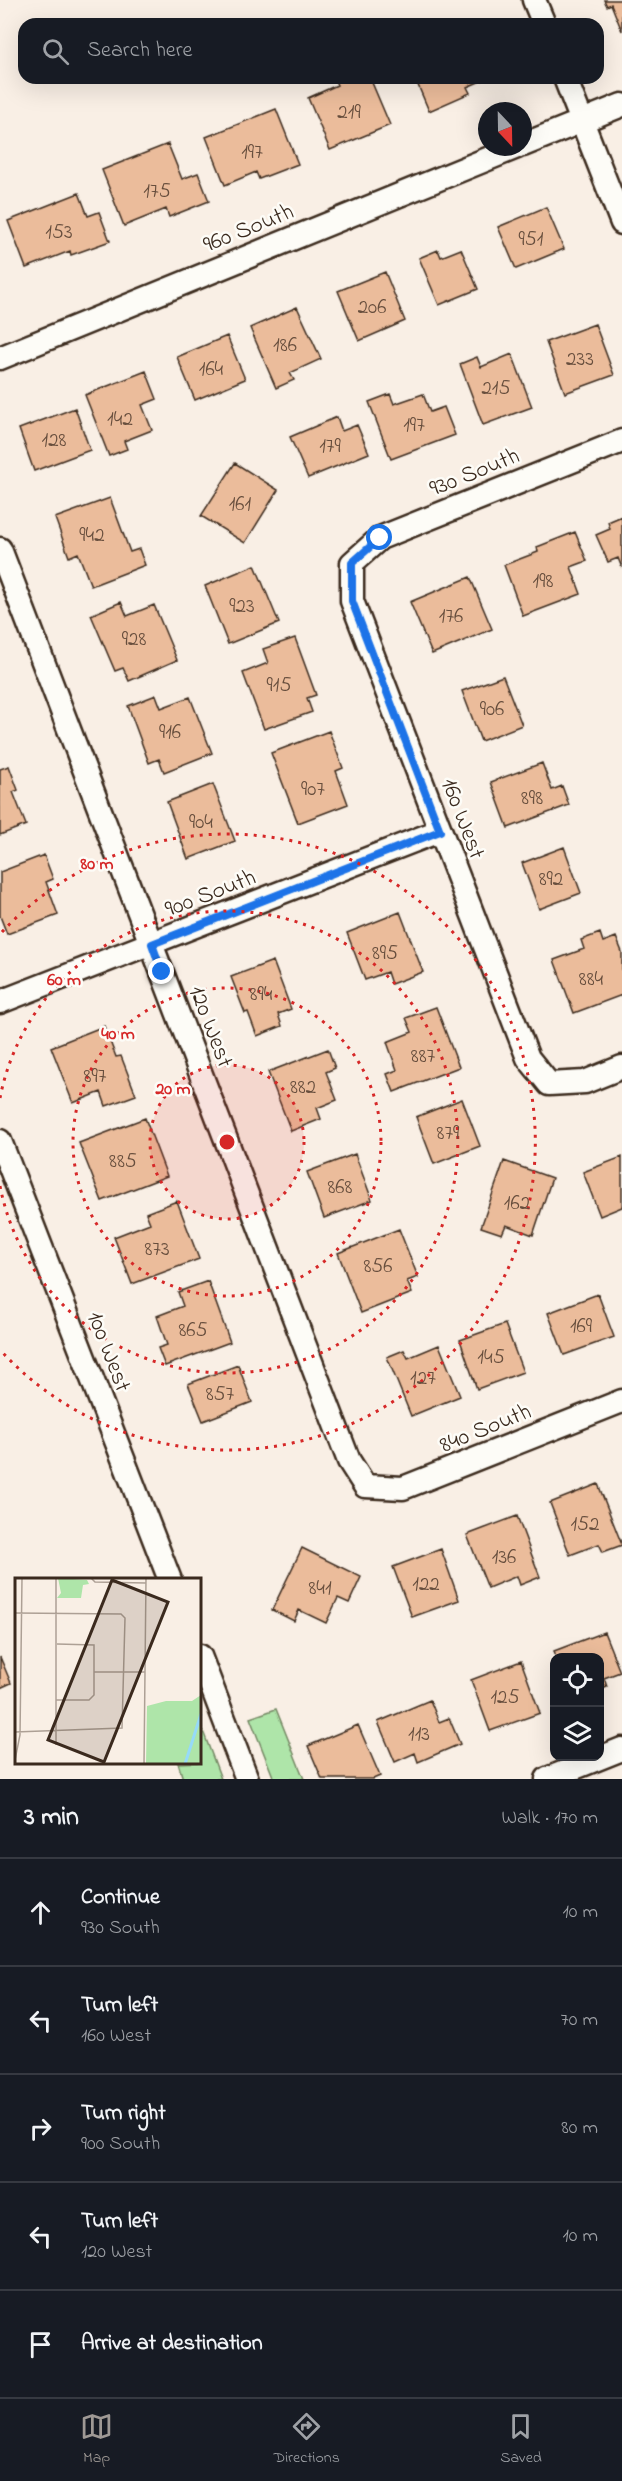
<!DOCTYPE html>
<meta charset="utf-8">
<style>
:root{--surface:#171b24;--page:#242831;--text:#f1f3f6;--muted:#9ea1a6;--line:#363941;--accent:#9f9995}
body{margin:0;font-family:"Indie Flower",sans-serif;background:var(--page);color:var(--text)}
.controls{position:absolute;right:18px;bottom:18px;display:grid;overflow:hidden;border-radius:12px;box-shadow:0 6px 24px #0002}
.controls button{width:54px;height:54px;display:grid;place-items:center;padding:0;border:0;border-bottom:2px solid var(--line);background:var(--surface);color:var(--text);font:30px sans-serif}
.compass{position:absolute;left:478px;top:102px;width:54px;height:54px;border-radius:50%;background:var(--surface);box-shadow:0 6px 24px #0002;rotate:158deg}
.stop{position:absolute;width:18px;height:18px;margin:-14px;border:4px solid #1a73e8;border-radius:50%;background:#fff}
.stop.end{background:#1a73e8;border-color:#fff;box-shadow:0 2px 6px #0008}
.list{margin:0;padding:0;list-style:none}
h2{display:flex;justify-content:space-between;align-items:center;height:78px;margin:0;padding:0 24px;font-size:26px}
h2 small{font-size:20px;font-weight:400;color:var(--muted)}
.list li{display:grid;grid-template-columns:39px 1fr auto;gap:18px;align-items:center;box-sizing:border-box;height:108px;padding:0 24px;border-top:2px solid var(--line)}
.list b{display:block;font-size:22px;white-space:nowrap}
.list p{margin:0;font-size:20px;white-space:nowrap;color:var(--muted)}
.list em{font-size:20px;font-style:normal;color:var(--muted)}
.icon{flex:none;width:33px;height:33px;fill:none;stroke:currentColor;stroke-width:2;stroke-linecap:round;stroke-linejoin:round}
.map{position:relative;flex:none;width:622px;height:1779px;overflow:hidden}
.search{position:absolute;background:var(--surface);box-shadow:0 6px 24px #0002;left:18px;right:18px;top:18px;height:66px;display:flex;align-items:center;gap:15px;box-sizing:border-box;padding:0 21px;border-radius:18px;color:var(--muted);font-size:22px}
.sheet{height:618px;background:var(--surface)}
nav{display:flex;justify-content:space-around;align-items:center;box-sizing:border-box;height:84px;border-top:2px solid var(--line);background:var(--surface);font-size:16px;color:var(--muted)}
nav a{display:grid;justify-items:center;gap:3px}
nav .on{color:var(--accent)}
.map>svg:first-child{display:block}
</style>
<div class="map">
<svg width="622" height="1779" viewBox="0 0 622 1779">
<rect width="100%" height="100%" fill="#f9efe5"/>
<filter id="ink" filterUnits="userSpaceOnUse"><feTurbulence type="fractalNoise" baseFrequency=".0167" numOctaves="2"/><feDisplacementMap in="SourceGraphic" scale="12" xChannelSelector="R" yChannelSelector="G"/><feConvolveMatrix kernelMatrix="1 2 1 2 8 2 1 2 1" color-interpolation-filters="sRGB"/></filter>
<g filter="url(#ink)">
<!-- green -->
<path fill="#aee5a9" stroke="#748864" stroke-width="1.5" d="M276,1709L304,1779H274L250,1718Z
M200,1723L221,1779H183L178,1763L200,1762Z"/>
<!-- building -->
<path fill="#ebbc9b" stroke="#3b2a1e" stroke-width="1.5" d="M604,0H622V31L611,4L607,6Z
M334,78H370L390,125L330,150L308,98L337,85Z
M415,78H488L467,87L470,93L429,111Z
M276,109L298,164L259,179L256,172L225,185L206,137Z
M168,144L182,179L198,173L209,201L169,217L166,209L124,226L102,170Z
M79,193L88,216L99,212L110,241L71,255L70,251L26,268L8,221Z
M546,207L564,249L516,269L498,227Z
M461,249L478,289L439,305L419,258L438,250L441,257Z
M385,272L405,321L359,341L338,291Z
M297,307L321,359L290,373L294,380L276,388L250,328Z
M595,324L614,375L565,393L546,342Z
M227,336L245,379L195,400L177,357Z
M512,354L532,407L483,425L460,364L477,357L481,367Z
M146,371L157,399L142,405L152,430L124,441L127,449L109,456L85,395Z
M390,394L394,404L423,394L430,412L444,407L455,435L391,459L369,402Z
M75,408L90,450L34,471L19,429Z
M337,417L342,431L357,425L369,453L308,478L290,437Z
M235,463L278,490L245,543L201,516Z
M110,498L130,552L139,549L145,565L91,586L78,553L69,557L55,518Z
M622,516V568L618,558L608,562L596,535L610,529L608,522Z
M575,532L587,561L571,567L581,594L523,616L504,565L538,552L537,547Z
M255,565L279,623L228,644L205,586Z
M470,577L492,629L432,654L410,602Z
M121,602L127,616L154,605L177,660L129,681L123,668L115,671L91,615Z
M295,638L316,695L307,698L312,712L264,729L243,673L268,663L263,649Z
M503,676L522,725L481,741L462,691Z
M156,695L161,708L190,697L212,753L164,772L159,759L149,763L128,706Z
M329,731L343,768L336,771L348,804L298,823L271,753Z
M542,763L552,790L562,786L569,805L508,828L491,782Z
M9,766L18,790L13,792L26,825L0,835V769Z
M213,784L235,841L188,859L167,802Z
M564,847L581,893L539,909L522,863Z
M44,855L53,879L46,882L58,915L7,934L0,916V872Z
M400,912L423,972L391,984L387,972L365,980L347,933Z
M600,933L603,942L616,937L622,952V995L574,1013L554,960L584,949L581,940Z
M273,961L291,1009L278,1014L282,1026L257,1036L248,1012L245,1013L231,977Z
M436,1007L459,1067L394,1092L387,1074L397,1070L387,1042L412,1032L406,1018Z
M104,1026L116,1057L121,1056L136,1095L106,1106L101,1092L73,1103L51,1047Z
M328,1049L335,1068L326,1072L337,1100L317,1108L321,1119L291,1131L268,1072Z
M462,1099L480,1146L434,1164L416,1117Z
M145,1118L167,1176L102,1201L79,1143Z
M355,1154L372,1200L324,1218L307,1172Z
M622,1157V1207L600,1216L583,1172Z
M504,1161L552,1178L533,1235L506,1225L502,1234L481,1227Z
M177,1201L199,1259L132,1284L114,1237L150,1223L146,1213Z
M399,1229L418,1277L407,1281L412,1293L361,1313L338,1253Z
M208,1281L230,1342L165,1366L158,1348L167,1345L157,1316L183,1306L178,1292Z
M598,1294L614,1337L564,1355L548,1313Z
M505,1324L523,1372L477,1389L460,1340Z
M439,1345L460,1396L411,1416L387,1357L404,1350L408,1358Z
M238,1365L252,1402L203,1421L188,1384Z
M598,1484L622,1545L603,1552L599,1544L570,1555L550,1503Z
M517,1516L540,1577L520,1585L517,1576L488,1588L467,1535Z
M302,1548L361,1577L349,1603L338,1598L326,1623L299,1610L294,1621L272,1610Z
M441,1549L459,1600L412,1617L393,1567Z
M604,1632L620,1672L604,1678L607,1687L600,1690V1658H556L554,1651Z
M0,1657L11,1683L0,1688Z
M521,1661L540,1713L490,1731L471,1680Z
M430,1700L439,1722L449,1718L460,1744L418,1762L415,1753L395,1762L378,1722Z
M358,1725L380,1776L373,1779H322L308,1746Z"/>
<g fill="none" stroke-linecap="round" stroke-linejoin="round">
<!-- minor casing -->
<g stroke="#3b2a1e" stroke-width="27">
<path id="minor" d="M534,0L544,24
M565,78L622,223
M523,145L622,105
M0,358L517,147
M622,441L380,538L352,563V601L528,1058L549,1084L585,1082L622,1067
M0,549L349,1461L365,1486L403,1488L622,1401
M0,1002L439,831
M0,1141L170,1580
M200,1656L247,1779
M547,1779L622,1749"/>
</g>
<!-- minor -->
<use href="#minor" stroke="#fdfcf7" stroke-width="22"/>
</g>
</g>
<g fill="none" stroke-linecap="round" stroke-linejoin="round" filter="url(#ink)">
<!-- route -->
<path stroke="#1a73e8" stroke-width="8" d="M162,972L152,944L440,831L352,601V563L380,538"/>
</g>
<!-- distance rings -->
<circle cx="227" cy="1142" r="77" fill="#d62828" fill-opacity=".12"/>
<g fill="none" stroke="#d62828" stroke-width="3" stroke-dasharray="3 6">
<circle cx="227" cy="1142" r="77"/>
<circle cx="227" cy="1142" r="154"/>
<path d="M0 1098A231 231 0 1 1 0 1186"/>
<path d="M2 932A308 308 0 1 1 2 1352"/>
</g>
<g text-anchor="middle" stroke-width="5" stroke-linejoin="round" paint-order="stroke">
<!-- number labels -->
<g font-size="21" fill="#674e3d">
<text x="349" y="118">219</text>
<text x="252" y="158">197</text>
<text x="157" y="197">175</text>
<text x="59" y="238">153</text>
<text x="531" y="245">951</text>
<text x="372" y="313">206</text>
<text x="285" y="351">186</text>
<text x="580" y="365">233</text>
<text x="211" y="375">164</text>
<text x="496" y="394">215</text>
<text x="120" y="425">142</text>
<text x="414" y="431">197</text>
<text x="54" y="446">128</text>
<text x="330" y="452">179</text>
<text x="240" y="510">161</text>
<text x="92" y="541">942</text>
<text x="543" y="587">198</text>
<text x="242" y="612">923</text>
<text x="451" y="622">176</text>
<text x="134" y="645">928</text>
<text x="279" y="691">915</text>
<text x="492" y="715">906</text>
<text x="170" y="738">916</text>
<text x="313" y="795">907</text>
<text x="532" y="804">898</text>
<text x="201" y="828">904</text>
<text x="551" y="885">892</text>
<text x="385" y="959">895</text>
<text x="591" y="985">884</text>
<text x="261" y="1000">894</text>
<text x="423" y="1062">887</text>
<text x="95" y="1082">897</text>
<text x="303" y="1093">882</text>
<text x="448" y="1139">879</text>
<text x="123" y="1167">885</text>
<text x="340" y="1193">868</text>
<text x="517" y="1209">162</text>
<text x="157" y="1255">873</text>
<text x="378" y="1272">856</text>
<text x="581" y="1332">169</text>
<text x="193" y="1336">865</text>
<text x="491" y="1363">145</text>
<text x="423" y="1384">127</text>
<text x="220" y="1400">857</text>
<text x="585" y="1530">152</text>
<text x="504" y="1563">136</text>
<text x="426" y="1590">122</text>
<text x="320" y="1594">841</text>
<text x="505" y="1703">125</text>
<text x="419" y="1740">113</text>
</g>
<!-- street labels -->
<g font-size="24" fill="#3b2a1e" stroke="#fdfcf7">
<text transform="translate(248 227) rotate(-22)" y="8">960 South</text>
<text transform="translate(474 471) rotate(-22)" y="8">930 South</text>
<text transform="translate(464 818) rotate(69)" y="8">160 West</text>
<text transform="translate(210 892) rotate(-21)" y="8">900 South</text>
<text transform="translate(212 1026) rotate(69)" y="8">120 West</text>
<text transform="translate(110 1351) rotate(69)" y="8">100 West</text>
<text transform="translate(485 1427) rotate(-22)" y="8">840 South</text>
</g>
</g>
<!-- overview -->
<g transform="translate(15 1578)">
<rect width="186" height="186" fill="#f9efe5"/>
<path d="M43,0L72,2L74,6L68,7L66,20H42L46,15ZM186,117V186H131L132,128L151,123H177Z" fill="#aee5a9"/>
<path fill="none" stroke="#96daf8" stroke-width="3" d="M170,186L186,136"/>
<path fill="none" stroke="#ada095" stroke-width="1.5" d="M76,0L80,4L131,5M0,35L106,36L110,40L107,150L0,154M79,94H130M41,122H74L79,117V67L42,66M41,167V0M0,182L5,157L7,0M129,186L131,0"/>
<path fill="#3b2a1e" fill-opacity="0.15" stroke="#3b2a1e" stroke-width="3" d="M97,2L153,24L89,184L33,162Z"/>
<rect width="186" height="186" fill="none" stroke="#3b2a1e" stroke-width="3"/>
</g>
<circle cx="227" cy="1142" r="9" fill="#d62828" stroke="#fdfcf7" stroke-width="3"/>
<g font-size="18" text-anchor="middle" font-weight="bold" fill="#d62828" stroke="#fdfcf7" stroke-width="5" stroke-linejoin="round" paint-order="stroke">
<text x="97" y="869">80 m</text>
<text x="64" y="985">60 m</text>
<text x="118" y="1039">40 m</text>
<text x="173" y="1094">20 m</text>
</g>
</svg>
<div class="controls">
<button><svg class="icon" aria-label="locate" viewBox="0 0 24 24"><circle cx="12" cy="12" r="6"/><path d="M12 2v4M12 18v4M2 12h4M18 12h4"/></svg></button>
<button><svg class="icon" aria-label="layers" viewBox="0 0 24 24"><path d="M12 4l9 5-9 5-9-5zM3 14l9 5 9-5"/></svg></button>
</div>
<svg class="compass" viewBox="-18 -18 36 36"><path d="M0-13l5 13h-10z" fill="#e53935"/><path d="M0 13l5-13h-10z" fill="#9ea1a6"/></svg>
<div class="stop" style="left:380px;top:538px"></div>
<div class="stop end" style="left:162px;top:972px"></div>
<div class="search"><svg class="icon" aria-label="search" viewBox="0 0 24 24"><circle cx="10" cy="10" r="6"/><path d="M15 15l6 6"/></svg>Search here</div>
</div>
<section class="sheet">
<h2>3 min<small>Walk · 170 m</small></h2>
<ul class="list">
<li><svg class="icon" aria-label="ahead" viewBox="0 0 24 24"><path d="M12 20V5M6 11l6-6 6 6"/></svg><div><b>Continue</b><p>930 South</p></div><em>10 m</em></li>
<li><svg class="icon" aria-label="left" viewBox="0 0 24 24"><path d="M17 20v-9H6M10 6l-5 5 5 5"/></svg><div><b>Turn left</b><p>160 West</p></div><em>70 m</em></li>
<li><svg class="icon" aria-label="right" viewBox="0 0 24 24"><path d="M7 20v-9h11M14 6l5 5-5 5"/></svg><div><b>Turn right</b><p>900 South</p></div><em>80 m</em></li>
<li><svg class="icon" aria-label="left" viewBox="0 0 24 24"><path d="M17 20v-9H6M10 6l-5 5 5 5"/></svg><div><b>Turn left</b><p>120 West</p></div><em>10 m</em></li>
<li><svg class="icon" aria-label="arrive" viewBox="0 0 24 24"><path d="M6 21V4h12l-3 4 3 4H6"/></svg><div><b>Arrive at destination</b></div></li>
</ul>
</section>
<nav>
<a class="on"><svg class="icon" aria-label="map" viewBox="0 0 24 24"><path d="M3 6l6-2 6 2 6-2v14l-6 2-6-2-6 2zM9 4v14M15 6v14"/></svg>Map</a>
<a><svg class="icon" aria-label="directions" viewBox="0 0 24 24"><path d="M12 3l9 9-9 9-9-9zM9 14v-3h6M13 9l2 2-2 2"/></svg>Directions</a>
<a><svg class="icon" aria-label="saved" viewBox="0 0 24 24"><path d="M7 4h10v16l-5-4-5 4z"/></svg>Saved</a>
</nav>
